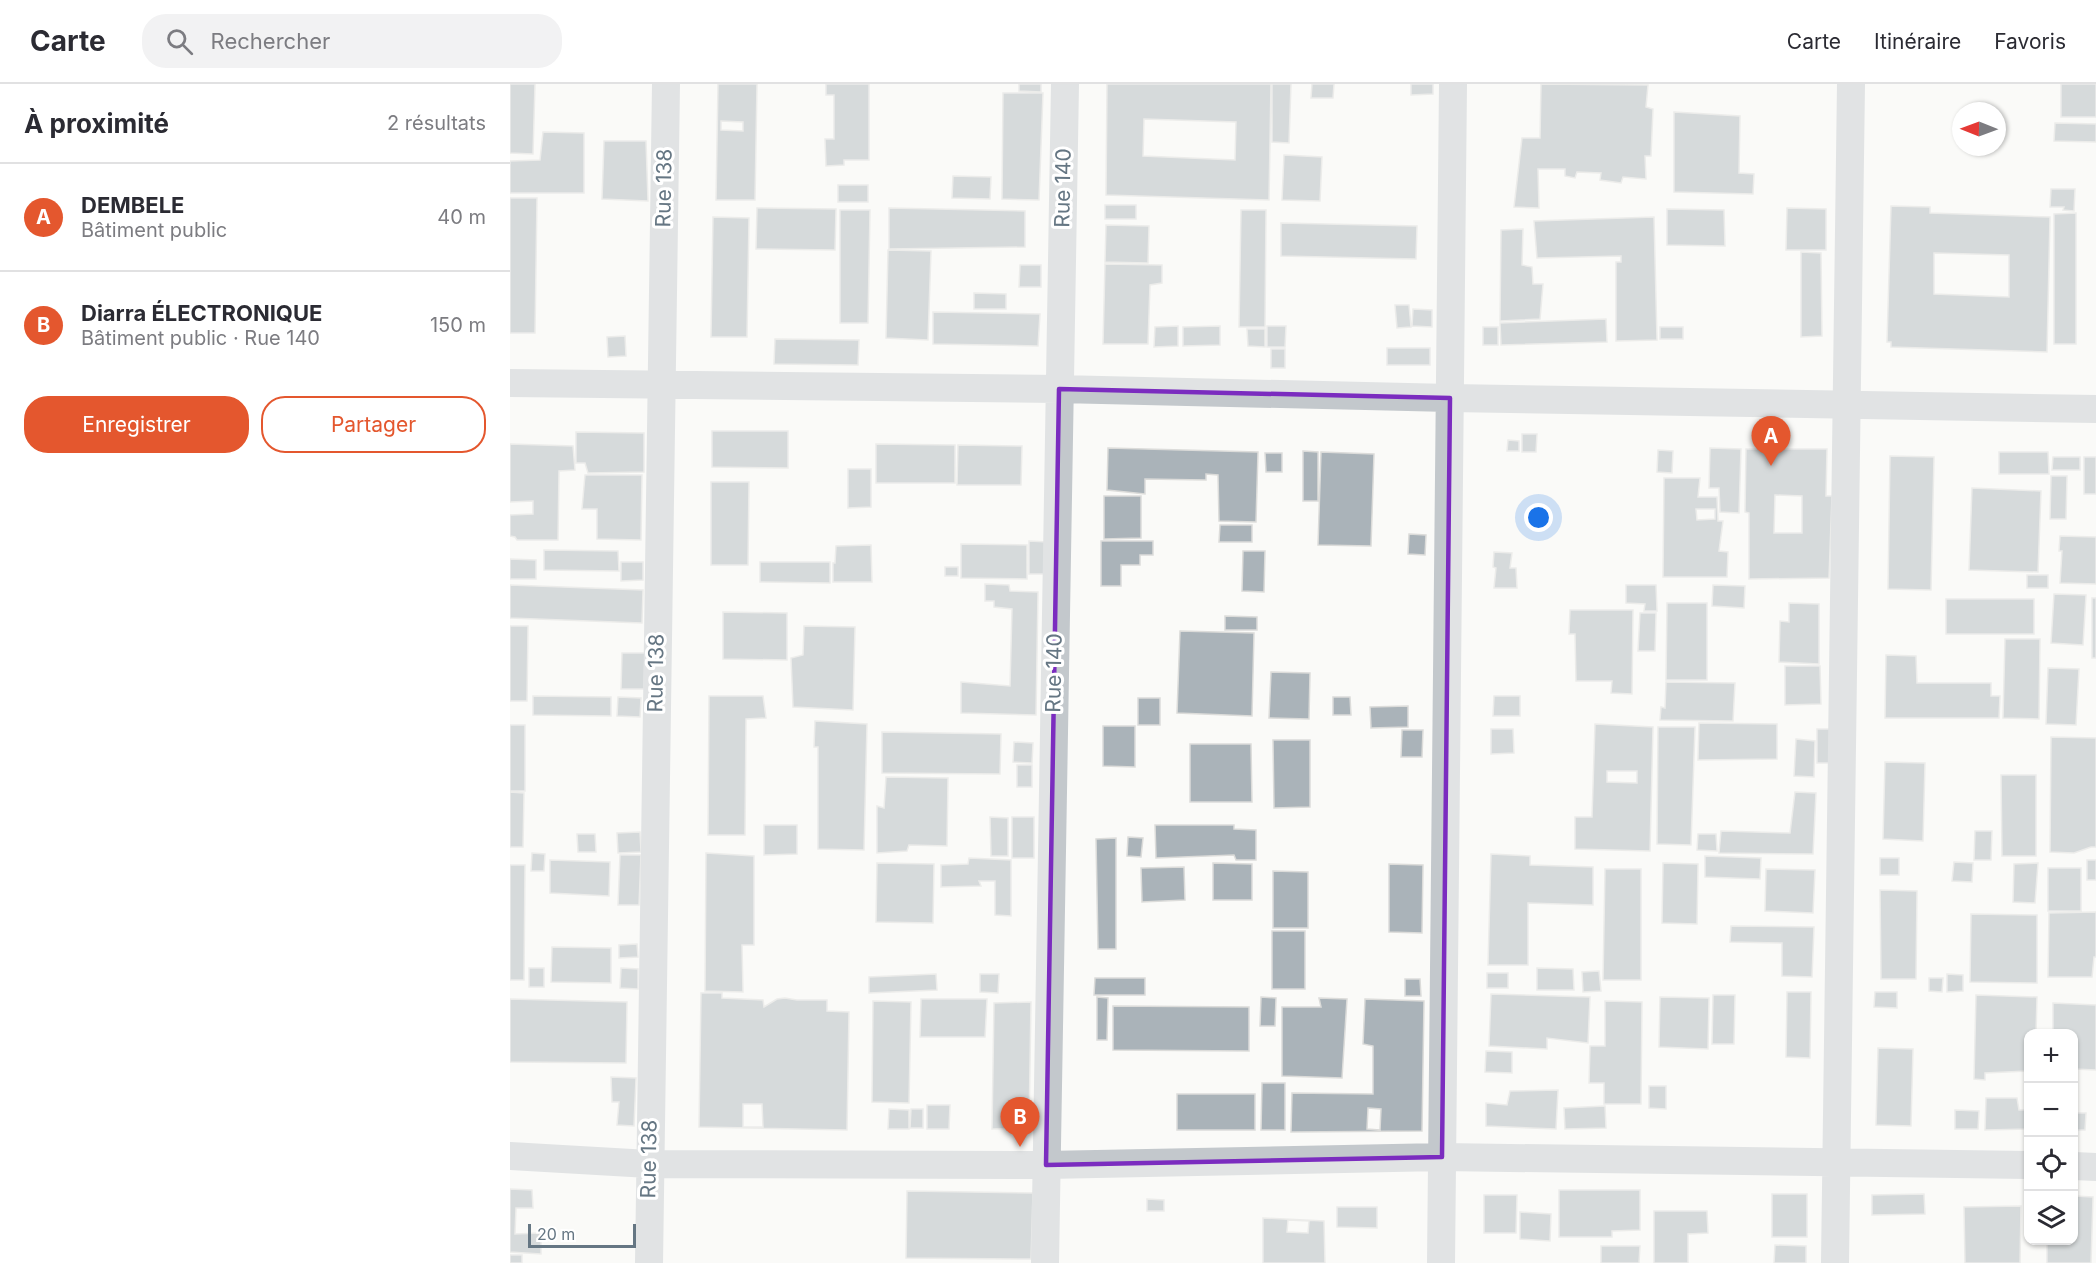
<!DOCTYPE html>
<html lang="fr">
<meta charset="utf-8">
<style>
:root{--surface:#fff;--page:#f2f2f3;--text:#2b2b33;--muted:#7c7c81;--line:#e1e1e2;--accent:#e4572e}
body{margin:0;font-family:Inter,sans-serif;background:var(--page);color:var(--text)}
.controls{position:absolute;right:18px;bottom:18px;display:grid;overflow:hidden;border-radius:12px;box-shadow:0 2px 4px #0004}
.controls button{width:54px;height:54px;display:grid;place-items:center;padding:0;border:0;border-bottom:2px solid var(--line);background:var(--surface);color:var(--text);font:30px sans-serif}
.compass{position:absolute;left:1442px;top:18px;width:54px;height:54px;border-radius:50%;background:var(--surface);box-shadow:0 2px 4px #0004;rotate:271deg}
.scale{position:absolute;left:18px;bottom:15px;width:108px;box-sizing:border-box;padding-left:6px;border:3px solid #657683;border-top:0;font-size:16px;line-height:21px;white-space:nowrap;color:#657683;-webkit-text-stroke:4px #fff;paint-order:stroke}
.you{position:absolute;left:1029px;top:434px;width:21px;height:21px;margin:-15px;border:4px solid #fff;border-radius:50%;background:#1a73e8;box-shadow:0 0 0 9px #1a73e833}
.badge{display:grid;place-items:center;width:39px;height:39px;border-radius:50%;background:var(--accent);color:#fff;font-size:20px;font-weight:700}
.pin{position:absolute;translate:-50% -50px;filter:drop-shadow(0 2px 3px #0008)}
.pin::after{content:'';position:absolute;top:32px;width:21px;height:18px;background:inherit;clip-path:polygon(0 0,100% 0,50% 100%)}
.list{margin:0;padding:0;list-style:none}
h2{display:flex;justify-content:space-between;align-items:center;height:78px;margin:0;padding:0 24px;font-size:26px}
h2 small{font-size:20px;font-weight:400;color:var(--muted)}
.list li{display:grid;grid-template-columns:39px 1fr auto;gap:18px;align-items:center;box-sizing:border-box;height:108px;padding:0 24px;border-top:2px solid var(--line)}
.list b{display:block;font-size:22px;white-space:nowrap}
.list p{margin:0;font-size:20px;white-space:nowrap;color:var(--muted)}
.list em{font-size:20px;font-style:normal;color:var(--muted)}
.actions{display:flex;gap:12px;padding:18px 24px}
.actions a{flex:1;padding:14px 0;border:2px solid var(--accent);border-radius:24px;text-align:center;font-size:21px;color:var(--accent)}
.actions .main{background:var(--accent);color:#fff}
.icon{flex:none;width:33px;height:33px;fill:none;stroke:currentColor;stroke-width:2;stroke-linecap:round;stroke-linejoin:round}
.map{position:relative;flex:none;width:1586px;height:1179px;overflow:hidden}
header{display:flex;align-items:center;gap:36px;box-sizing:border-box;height:84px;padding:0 30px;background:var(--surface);border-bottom:2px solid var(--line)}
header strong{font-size:28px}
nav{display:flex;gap:33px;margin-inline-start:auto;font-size:21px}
.search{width:420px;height:54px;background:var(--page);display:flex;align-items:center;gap:15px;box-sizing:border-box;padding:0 21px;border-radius:24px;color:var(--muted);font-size:22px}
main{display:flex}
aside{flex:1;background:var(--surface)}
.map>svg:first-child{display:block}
</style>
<header>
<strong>Carte</strong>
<div class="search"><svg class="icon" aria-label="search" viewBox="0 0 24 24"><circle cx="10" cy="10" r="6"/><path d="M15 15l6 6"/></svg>Rechercher</div>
<nav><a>Carte</a><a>Itinéraire</a><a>Favoris</a></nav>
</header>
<main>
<aside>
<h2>À proximité<small>2 résultats</small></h2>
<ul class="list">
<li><span class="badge">A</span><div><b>DEMBELE</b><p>Bâtiment public</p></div><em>40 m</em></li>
<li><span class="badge">B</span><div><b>Diarra ÉLECTRONIQUE</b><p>Bâtiment public · Rue 140</p></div><em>150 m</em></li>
</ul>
<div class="actions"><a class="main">Enregistrer</a><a>Partager</a></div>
</aside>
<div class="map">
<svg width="1586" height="1179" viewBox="0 0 1586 1179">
<rect width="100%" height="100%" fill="#fafaf8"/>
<!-- building -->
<path fill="#aab3b9" stroke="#dcdcda" stroke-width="1.5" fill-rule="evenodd" d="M0,0H25L23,70L0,69Z
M208,0H247L245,116H206ZM211,37L233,38V47L211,46Z
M316,0H359V76H334V81L316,82L315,55H324V11H316Z
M509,0H531V8L509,7Z
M597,0H761L759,116L596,111ZM634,35L726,38L725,76L633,72Z
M762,0H781L779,59L762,58Z
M802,0H824L823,14H801Z
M901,0H923V10L901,11Z
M1031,0L1138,1L1136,23L1143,25L1141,72H1135L1136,95L1113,93L1111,99L1090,96L1091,89L1067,88L1065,94L1055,92V85H1028L1029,124L1004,123L1012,54H1030Z
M1551,0H1586V33H1551Z
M493,9H533L529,116L492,115Z
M1164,28L1230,32L1229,89L1244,90L1243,110L1164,108Z
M1545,39L1586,40V58L1544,57Z
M33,48L74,49V109H0V77L30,76Z
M94,57H136L138,117L92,115Z
M774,71L812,73L810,117L772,116Z
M443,92L481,93L480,115L442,114Z
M328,101H358V118H328Z
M1541,105H1565L1564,127L1553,126L1554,123H1540Z
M0,114H27L25,249H0Z
M595,121H626V135H595Z
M1381,122L1420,123V129L1540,133L1537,268L1381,263V258H1377ZM1424,169L1499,171V213L1424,210Z
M247,124L326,125L325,166L246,165Z
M379,124L515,127V163L379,165Z
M1277,124L1316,125V166H1276Z
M1157,125L1214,126L1215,162L1157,161Z
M330,126H360L358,239H330Z
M731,126H756L755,243H729Z
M1566,129V260H1544V130Z
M203,133L239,134L237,253H201Z
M1144,133L1147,256L1106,257V178H1111V172L1027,174L1024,137Z
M771,139L907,142L906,175L771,172Z
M596,141L639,142L638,179L595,178Z
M1013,145L1012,181L1022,183L1023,200H1033L1030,235L990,237L991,146Z
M378,166L421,167L418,256L376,254Z
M1291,168L1311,169L1312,252L1291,253Z
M595,180L652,181V199L640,201L638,260H593Z
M510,181H531V203H509Z
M464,209L496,210V225H464Z
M885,221H899L901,243L887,244Z
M903,225L922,226V243L902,242Z
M423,228L530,230L528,262L423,260Z
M1096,235L1097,258L991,261L990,239Z
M668,242V262L644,263L645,243Z
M710,242V261L673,262V243Z
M757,242H776L775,263H757Z
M973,243H988V261H973Z
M1150,243H1173V255H1150Z
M737,245H755V263L738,262Z
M115,252L116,272L98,273L97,253Z
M265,255L349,256L348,281L264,280Z
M877,264H920V281H877Z
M761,265H775V284H761Z
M202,347H278V384L202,383Z
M66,348L134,349V388L78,389L75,379H66Z
M1012,350H1027L1026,368H1012Z
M998,356L1009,357V367H997Z
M0,360L63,362L65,386L49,387L48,456H7L5,453L0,452V431L23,430V417L0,418Z
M366,360L445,361V399H366Z
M448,361L512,362L511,401H447Z
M598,364L748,368L746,438L709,437L708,391L696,390V396L635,395V410L597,406Z
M1200,364L1231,365L1229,429L1210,428L1209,404H1199Z
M1236,365H1317L1316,412H1322L1319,494L1239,495V429L1235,428ZM1265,411L1292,412V449H1264Z
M1148,366L1163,367L1162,389L1147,388Z
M793,367L808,368V417H793Z
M811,368L864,370L861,462L808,461Z
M1489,368H1538L1539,390H1489Z
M755,369H772V388H756Z
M1380,372L1424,373L1421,506L1378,505Z
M1543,373H1570V386H1542Z
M1574,373H1586V410H1574Z
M338,385H361V423L338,424Z
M75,391H132L131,456L87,455V425H72Z
M1541,392H1557L1556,435H1540Z
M1154,394H1190L1188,413H1207L1208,437H1213L1209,467L1218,468L1217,493H1153ZM1186,425H1205V435L1187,436Z
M201,398H239L238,481H201Z
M1462,404L1531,407L1528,488L1459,486Z
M594,412H631V454L594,455Z
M710,441H742V458H709Z
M899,450L916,451L915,471L898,470Z
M1550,452L1586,453V500L1550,499L1552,467H1549Z
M519,457L538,458L537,490H519Z
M591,457H643V471H630V481H611V502H591Z
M451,460L517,461V495L451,494Z
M361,461L362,498H323V479H325L326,462Z
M34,466L108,467L109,487L34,486Z
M733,467H755L754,508L732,507Z
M984,468L1002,469L1000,484H1006L1007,504H984L986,484L983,483Z
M0,475L26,476V495H0Z
M111,478H133V496L111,497Z
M250,478H320V499L250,498Z
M435,483H448V492H435Z
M1517,491H1538V504H1517Z
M475,500L499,501L500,507L528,508L526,631L451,629V598L500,602L502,525L484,523V517H475Z
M0,501L133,506L132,539L0,534Z
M1116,501H1146L1147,527H1134L1135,520L1116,519Z
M1203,501L1235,502L1234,524L1202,522Z
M1544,510L1576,511L1573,561L1541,559Z
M1582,514H1586V574H1582Z
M1436,515H1524V550H1436Z
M1157,519H1197V596H1156Z
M1279,519L1309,520V580L1269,578L1270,537L1279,538Z
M1060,526H1123L1122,610L1101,609L1102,597H1066L1065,550H1059Z
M213,528L277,529V576L213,575Z
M1130,529H1146L1145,567H1128Z
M715,532L747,533V546H715Z
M0,542H18L17,617H0Z
M294,542L345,543L343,626L283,623L281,574L293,571Z
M670,547L744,549L742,632L667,629Z
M1495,555H1530L1529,635L1493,634Z
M112,569H135L134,605H111Z
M1376,571L1406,572L1407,599H1481V612H1490L1489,634H1375Z
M1275,582H1310L1311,620L1275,621Z
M1538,584L1569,585L1566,641L1536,640Z
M761,588L800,589L799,635L759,634Z
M1156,598L1225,599L1223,637L1150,636L1151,623L1155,624Z
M23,612L101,613V632L23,631Z
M199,612H253L256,634L236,635L235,751H198Z
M984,612H1010V632H983Z
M108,613L131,614L130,633L107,632Z
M823,613H840L841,631H823Z
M628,614H650V641H628Z
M898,622V643L861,644L860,623Z
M305,637L357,640L354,766L308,765V663H304Z
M1189,639L1267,640V675L1188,676Z
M1085,640L1143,643L1140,767L1065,765V733H1082ZM1097,687H1127V699L1097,698Z
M0,641H15V707H0Z
M593,642H625V683L593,682Z
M1148,643H1185L1181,761L1147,760Z
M981,645H1003L1004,669L981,670Z
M1307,645H1325L1324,679H1307Z
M892,646H913L912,673H891Z
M372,648L491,650L490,690L372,689Z
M1541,653L1586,654V763H1581L1564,769L1540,768Z
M1286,655L1305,657L1304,693L1284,692Z
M763,656H800V723L764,724Z
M504,658L523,659L522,679L503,678Z
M680,660H741L742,718H680Z
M1375,678L1415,679L1413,757L1373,755Z
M507,681H522V703H507Z
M1491,691H1526V772H1492Z
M376,693L438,694L437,762L399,761L397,767L367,769V722L374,724Z
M0,708L14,709L13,763H0Z
M1285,708L1306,709L1303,770L1209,769L1211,747L1280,749Z
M480,733L498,734V772H481Z
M502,733H524V774H502Z
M254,741H287V770L254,771Z
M645,741H724V745L746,746V776H726L724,771L646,774Z
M1465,747H1482L1481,776H1464Z
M130,748L131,768L108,769L107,749Z
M67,750H85L86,768H68Z
M1188,750H1206L1207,767L1187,766Z
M618,753L633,754L631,773L617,772Z
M606,754V865H588L586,755Z
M22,769L35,770L34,787H21Z
M196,769L244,772V861H232L233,908L195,907Z
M981,770L1020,772V781L1083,783V821L1018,819V881H978Z
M110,771H131L129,821H108Z
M1195,772L1251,774L1250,795L1195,793Z
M459,774L501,776V832L485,831V797H469L471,802L431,803V781L458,780Z
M1370,774H1389V791H1370Z
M40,776L100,778L99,812L40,809Z
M1577,776H1586V796H1577Z
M1444,778L1463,779L1462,798L1442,797Z
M367,779L424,780L423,839L366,838Z
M703,779L742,780V816H703Z
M1153,779L1188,780L1187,840L1152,839Z
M1528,779L1525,819L1503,818L1504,780Z
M879,780L913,781L912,849L879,848Z
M0,781H15L14,896H0Z
M674,783L675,816L632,818L631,784Z
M1538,784H1571V827H1538Z
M1095,785H1131V896H1093Z
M1256,785L1305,786L1303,829L1255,827Z
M763,787L798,788V844H763Z
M1370,806L1407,807L1406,895H1371Z
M1586,828V873H1584L1582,893H1538L1539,829Z
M1461,830L1527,831V899L1460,898Z
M1221,842L1304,843L1302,893L1272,892V859L1220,858Z
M762,847H795V905H762Z
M127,860L128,873L109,874V861Z
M42,863L101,864V899L41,898Z
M19,884H34V903H19Z
M111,884L128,885V905L110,904Z
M1027,884L1063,885L1064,906H1027Z
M1089,887L1091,907L1073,908L1072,888Z
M977,889H998V904H977Z
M426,890L427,906L359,909V893Z
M470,890H489L488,909L470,908Z
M1437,890L1453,891V907L1437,908Z
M585,894H635V911H584Z
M1419,894H1433L1432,908L1419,907Z
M895,895H910L911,912H895Z
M1277,908H1301L1300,974L1276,973Z
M1365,908H1387V924L1364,923Z
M191,909H212V914L253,916L254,923L267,915L275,914L287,916H317V927L339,928L337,1046L189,1043ZM233,1020H252L253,1043H233Z
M981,910L1080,913L1078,959L1037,954V965L979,962Z
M1203,911H1225L1224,960H1202Z
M1466,911L1527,913L1526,950H1518V987L1475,989V996L1464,995Z
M587,913L598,914L597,956H587Z
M751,913L766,914L765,942H750Z
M1150,913L1199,914L1198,965L1149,963Z
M809,914L837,915L832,994L772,992V923H811Z
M0,915L117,918L116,979L0,978Z
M411,915H477L475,953H410Z
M855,915L914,917L912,1047L781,1048L782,1009L863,1010V962L853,960ZM858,1024L871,1025L870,1046L857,1045Z
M363,917L401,918L399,1019L362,1018Z
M1095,917L1132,918L1131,1020H1094V999H1079L1080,962H1095Z
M521,918L519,1044L482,1045L484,919Z
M1543,919L1586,921V986L1564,985V950H1543Z
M603,922L739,923V967L603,966Z
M1368,964L1403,965L1401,1042L1366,1041Z
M976,967L1002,968V989L975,988Z
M101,993L126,994L124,1042L107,1041L109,1018H102Z
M752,999H775V1046H751Z
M1139,1002H1156V1025L1139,1024Z
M1048,1006L1046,1045L976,1042V1019L997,1021L1000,1007Z
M667,1010H745V1046H667Z
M1476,1014H1507L1509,1026H1518V1045L1475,1046Z
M417,1021H440L439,1045H417Z
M1095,1022L1096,1044L1055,1045L1054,1024Z
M379,1025L399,1026V1045H378Z
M401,1025H413V1044H400Z
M1445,1026L1469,1027L1468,1045H1445Z
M1564,1029H1576L1575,1046H1564Z
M0,1105L22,1106L23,1124H6L5,1150L31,1149V1170L0,1168Z
M1049,1106H1130V1146L1102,1147V1153H1049Z
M397,1107L523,1109L521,1175L396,1174Z
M1262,1110H1297V1153H1262Z
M1414,1110L1415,1130L1362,1131V1111Z
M974,1111H1007L1006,1149H974Z
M1564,1112L1583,1113L1581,1179H1537V1156H1564Z
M637,1115L654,1116V1127H637Z
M1511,1122L1510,1179H1455L1454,1123Z
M827,1123H867V1144L827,1143Z
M1144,1127H1197L1198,1149L1178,1150V1179H1144Z
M1010,1128L1041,1130L1040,1157L1010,1155Z
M753,1134L814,1137L815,1179H753ZM778,1136L799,1137L798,1149L777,1148Z
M1265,1161L1296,1162V1179H1264Z
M1091,1162H1130L1129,1179H1091Z
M0,1171H12V1179H0Z"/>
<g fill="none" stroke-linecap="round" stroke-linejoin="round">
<!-- minor -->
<path stroke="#c3c8cc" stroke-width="28" d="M0,299L549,305L940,314L1586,325
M0,1072L139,1080L536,1081L932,1073L1518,1081
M1564,1082L1586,1083
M139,1179L156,0
M535,1179L555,0
M931,1179L943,0
M1325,1179L1341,0"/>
</g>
<!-- marked area -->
<path d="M0 0H1586V1179H0ZM549,305L940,314L932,1073L536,1081Z" fill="#fafaf8" fill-opacity=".55" fill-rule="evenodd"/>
<path fill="none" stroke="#7b2cbf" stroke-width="4.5" stroke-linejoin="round" d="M549,305L940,314L932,1073L536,1081Z"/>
<g text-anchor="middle" stroke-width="6" stroke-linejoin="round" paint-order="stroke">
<!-- street labels -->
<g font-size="21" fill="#657683" stroke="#fff">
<text transform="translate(154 104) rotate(-89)" y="7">Rue 138</text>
<text transform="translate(553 104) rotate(-89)" y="7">Rue 140</text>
<text transform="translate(146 589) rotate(-89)" y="7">Rue 138</text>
<text transform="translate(544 589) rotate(-89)" y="7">Rue 140</text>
<text transform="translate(139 1075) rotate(-89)" y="7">Rue 138</text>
</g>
</g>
</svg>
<div class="controls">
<button>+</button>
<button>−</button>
<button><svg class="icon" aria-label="locate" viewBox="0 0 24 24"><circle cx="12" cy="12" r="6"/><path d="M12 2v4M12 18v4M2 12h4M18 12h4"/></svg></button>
<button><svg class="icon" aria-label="layers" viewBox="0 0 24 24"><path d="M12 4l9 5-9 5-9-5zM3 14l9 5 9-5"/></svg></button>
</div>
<svg class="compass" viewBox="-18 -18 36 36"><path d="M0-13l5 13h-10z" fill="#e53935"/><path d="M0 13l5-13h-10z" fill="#7c7c81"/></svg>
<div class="scale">20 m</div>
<div class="you"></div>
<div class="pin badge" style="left:1261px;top:382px">A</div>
<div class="pin badge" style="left:510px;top:1063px">B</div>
</div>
</main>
